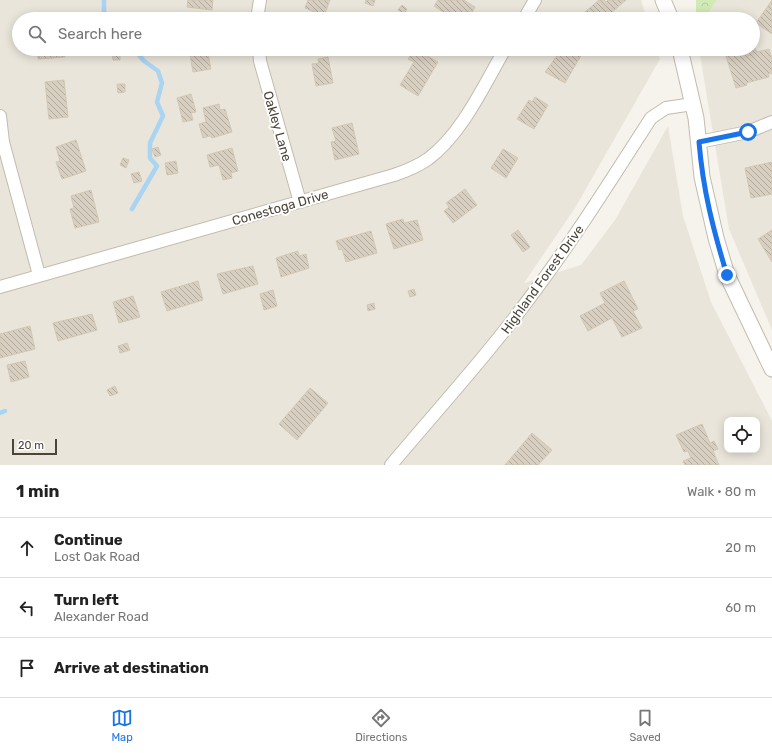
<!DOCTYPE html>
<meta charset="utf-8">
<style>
:root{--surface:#fff;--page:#f6f6f6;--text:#222;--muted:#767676;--line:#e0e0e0;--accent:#1a73e8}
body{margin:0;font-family:Rubik,sans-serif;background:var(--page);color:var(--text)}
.controls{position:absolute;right:12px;bottom:12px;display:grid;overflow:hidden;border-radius:8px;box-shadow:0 2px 10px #0003}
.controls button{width:36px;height:36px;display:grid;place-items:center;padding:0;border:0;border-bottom:1px solid var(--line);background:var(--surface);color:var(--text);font:20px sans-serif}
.scale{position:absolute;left:12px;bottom:10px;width:45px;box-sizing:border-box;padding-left:4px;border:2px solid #4b4439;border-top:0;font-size:11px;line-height:14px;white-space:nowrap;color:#4b4439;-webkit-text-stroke:3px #fff;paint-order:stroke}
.stop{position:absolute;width:12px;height:12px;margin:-9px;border:3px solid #1a73e8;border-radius:50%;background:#fff}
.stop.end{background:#1a73e8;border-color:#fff;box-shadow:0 1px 4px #0008}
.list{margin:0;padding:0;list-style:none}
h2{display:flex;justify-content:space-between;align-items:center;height:52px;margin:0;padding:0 16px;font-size:17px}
h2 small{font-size:13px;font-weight:400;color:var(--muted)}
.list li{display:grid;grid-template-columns:26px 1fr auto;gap:12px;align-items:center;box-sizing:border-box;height:60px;padding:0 16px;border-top:1px solid var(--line)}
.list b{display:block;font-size:15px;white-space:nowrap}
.list p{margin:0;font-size:13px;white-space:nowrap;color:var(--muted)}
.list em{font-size:13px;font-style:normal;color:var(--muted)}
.icon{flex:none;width:22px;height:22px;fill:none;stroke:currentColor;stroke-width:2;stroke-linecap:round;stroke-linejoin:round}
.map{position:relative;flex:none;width:772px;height:465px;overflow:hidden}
.search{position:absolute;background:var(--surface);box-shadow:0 2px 10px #0003;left:12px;right:12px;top:12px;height:44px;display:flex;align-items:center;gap:10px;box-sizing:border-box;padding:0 14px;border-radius:22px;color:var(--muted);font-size:15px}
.sheet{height:232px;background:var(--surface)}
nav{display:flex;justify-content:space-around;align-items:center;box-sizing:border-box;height:56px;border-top:1px solid var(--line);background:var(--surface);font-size:11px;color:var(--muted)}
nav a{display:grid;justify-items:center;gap:2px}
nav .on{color:var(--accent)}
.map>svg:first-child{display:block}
</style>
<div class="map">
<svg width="772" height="465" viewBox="0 0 772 465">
<defs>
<pattern id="forest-crowns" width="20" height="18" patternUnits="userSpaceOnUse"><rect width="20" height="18" fill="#d2eab5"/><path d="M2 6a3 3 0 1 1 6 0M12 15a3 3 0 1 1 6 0" fill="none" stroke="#b6ca9c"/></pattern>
<pattern id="building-back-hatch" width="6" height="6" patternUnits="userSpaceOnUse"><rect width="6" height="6" fill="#d8cfc1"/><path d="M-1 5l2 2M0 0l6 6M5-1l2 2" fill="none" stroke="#b1aa9e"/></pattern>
</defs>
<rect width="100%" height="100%" fill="#f6f3ec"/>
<!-- residential -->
<path fill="#eae5da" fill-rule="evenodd" d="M0,0H641L647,19H19V49H657L660,59L575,208L524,283L581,265L615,220L668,126L683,216L711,302L772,421V465H0ZM727,420H757V450H727Z
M717,0H772V330L729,229L699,49H753V19H704Z"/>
<!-- forest -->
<path fill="url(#forest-crowns)" d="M696,0H717L704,19H696Z"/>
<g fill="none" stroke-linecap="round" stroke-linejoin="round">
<!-- stream -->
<path stroke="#a9d4f2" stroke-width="4.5" d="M104,0V11L107,19
M132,209L157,166L150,158V143L163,116L157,102L162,83L158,71L144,61L134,49
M0,413L5,411"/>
</g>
<!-- building -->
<path fill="url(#building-back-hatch)" stroke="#d3c7b4" d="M188,0H213L212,10L187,7Z
M308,0H330L324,16L305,8Z
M366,0H375L373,6L365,3Z
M438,0H464L475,7L468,19H439L443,12L434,6Z
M599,0H604L606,2L608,0H626L604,19H591L585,12Z
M772,0V34L756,23Z
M402,5L407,9L404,14L398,10Z
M753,45L757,52L769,49L772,59V73L768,74L769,77L746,83L747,85L736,88L726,56L742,49H753Z
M38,49H64L65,57L38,59Z
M189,49H207L211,69L193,72Z
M415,49L438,62L418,96L400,85L414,62L408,59Z
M562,49H579L583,52L565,83L545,72Z
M112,52H120V60H113Z
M328,57L333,83L316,86L312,64L319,63L318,59Z
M64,80L68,117L49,119L45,82Z
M117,84H125V92L118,93Z
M191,94L196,112L191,113L193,120L183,122L177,98Z
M535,97L548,105L534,129L517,119L529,100L532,102Z
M219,104L220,110L225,109L232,132L212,138L210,136L203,138L199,124L206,122L203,108Z
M352,123L359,154L335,160L331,142L336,141L332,128Z
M76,140L86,171L62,179L56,162L60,161L56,147Z
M158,147L161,155L155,157L152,149Z
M232,148L238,171L231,173L232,178L223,180L219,165L210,167L207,155Z
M503,149L518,158L506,178L491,168Z
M123,158L129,160L126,168L120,165Z
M176,161L178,173L167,175L165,163Z
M772,162V194L751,198L745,168Z
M139,172L142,181L134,183L131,174Z
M465,189L477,205L453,223L444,211L449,207L446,203Z
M91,190L99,222L75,228L70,209L74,208L71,196Z
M403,219L404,223L417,220L423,240L394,249L386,224Z
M518,230L530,247L523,252L511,235Z
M772,230V262L758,239Z
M371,231L377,253L346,262L342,249L339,250L336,241Z
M298,251L299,256L306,254L309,268L281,277L276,258Z
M253,266L258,284L223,294L217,274Z
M198,281L203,300L167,311L161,292Z
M624,281L638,309L633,311L642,328L622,337L612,318L588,331L580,316L605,303L600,293Z
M414,289L416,295L410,297L408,291Z
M273,290L277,306L264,310L260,294Z
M133,296L140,317L119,323L113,302Z
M374,303L375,309L368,311L367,305Z
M92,314L97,330L58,341L53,323Z
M30,326L35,349L0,358V334Z
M127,343L130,350L120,353L118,346Z
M25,361L29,377L11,382L7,365Z
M115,386L118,393L110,396L107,390Z
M310,388L328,403L297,440L279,424Z
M702,424L710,443L714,441L718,449L713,451L719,465H685L683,461L691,458L688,451L684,452L676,435Z
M532,433L552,450L538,465H505Z"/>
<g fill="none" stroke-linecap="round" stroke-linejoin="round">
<!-- minor casing -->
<g stroke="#c2bbae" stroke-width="14">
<path id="minor" d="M257,19L260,0
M524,19L535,0
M259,49L260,61L300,202
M0,116L3,142L39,275
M699,142L748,132L772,122
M0,287L394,175C406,171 418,166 428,159C462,134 484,85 505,49
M391,465C439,408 490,352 534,292C576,236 613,177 651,118L666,108L693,104"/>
</g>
<!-- tertiary casing -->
<g stroke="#c2bbae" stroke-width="17">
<path id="tertiary" d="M663,0L671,19
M680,49L696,118L702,177L716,238L727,275L772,369"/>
</g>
<!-- minor -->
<use href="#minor" stroke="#fff" stroke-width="12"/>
<!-- tertiary -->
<use href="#tertiary" stroke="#fff" stroke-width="15"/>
</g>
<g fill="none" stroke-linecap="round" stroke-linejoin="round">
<!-- route -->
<path stroke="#1a73e8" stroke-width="5" d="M727,275C713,229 703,190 699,142L748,132"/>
</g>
<g text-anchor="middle" stroke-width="4" stroke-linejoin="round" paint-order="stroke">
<!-- street labels -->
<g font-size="13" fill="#4b4439" stroke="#fff">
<text transform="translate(278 126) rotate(74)" y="5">Oakley Lane</text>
<text transform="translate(280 207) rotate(-16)" y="5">Conestoga Drive</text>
<text transform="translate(542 279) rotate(-54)" y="5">Highland Forest Drive</text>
</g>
</g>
</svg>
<div class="controls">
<button><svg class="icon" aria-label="locate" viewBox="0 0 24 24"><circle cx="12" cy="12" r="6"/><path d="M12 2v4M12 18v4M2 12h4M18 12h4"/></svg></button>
</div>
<div class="scale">20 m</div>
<div class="stop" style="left:748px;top:132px"></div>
<div class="stop end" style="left:727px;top:275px"></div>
<div class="search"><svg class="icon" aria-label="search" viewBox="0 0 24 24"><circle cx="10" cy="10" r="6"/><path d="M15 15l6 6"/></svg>Search here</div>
</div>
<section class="sheet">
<h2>1 min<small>Walk · 80 m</small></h2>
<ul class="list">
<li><svg class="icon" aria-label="ahead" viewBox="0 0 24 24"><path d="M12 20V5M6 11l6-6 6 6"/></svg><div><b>Continue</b><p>Lost Oak Road</p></div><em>20 m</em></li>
<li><svg class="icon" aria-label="left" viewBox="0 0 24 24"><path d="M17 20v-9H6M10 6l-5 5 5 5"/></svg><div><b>Turn left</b><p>Alexander Road</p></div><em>60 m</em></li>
<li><svg class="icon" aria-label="arrive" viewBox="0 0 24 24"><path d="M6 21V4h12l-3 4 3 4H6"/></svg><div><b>Arrive at destination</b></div></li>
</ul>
</section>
<nav>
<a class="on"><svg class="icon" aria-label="map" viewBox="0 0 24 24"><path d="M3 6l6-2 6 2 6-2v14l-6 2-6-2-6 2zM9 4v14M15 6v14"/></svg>Map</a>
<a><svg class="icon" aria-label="directions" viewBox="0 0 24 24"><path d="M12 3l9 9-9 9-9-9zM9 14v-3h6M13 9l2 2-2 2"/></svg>Directions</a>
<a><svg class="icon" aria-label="saved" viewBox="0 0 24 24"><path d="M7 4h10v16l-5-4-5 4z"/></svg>Saved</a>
</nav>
